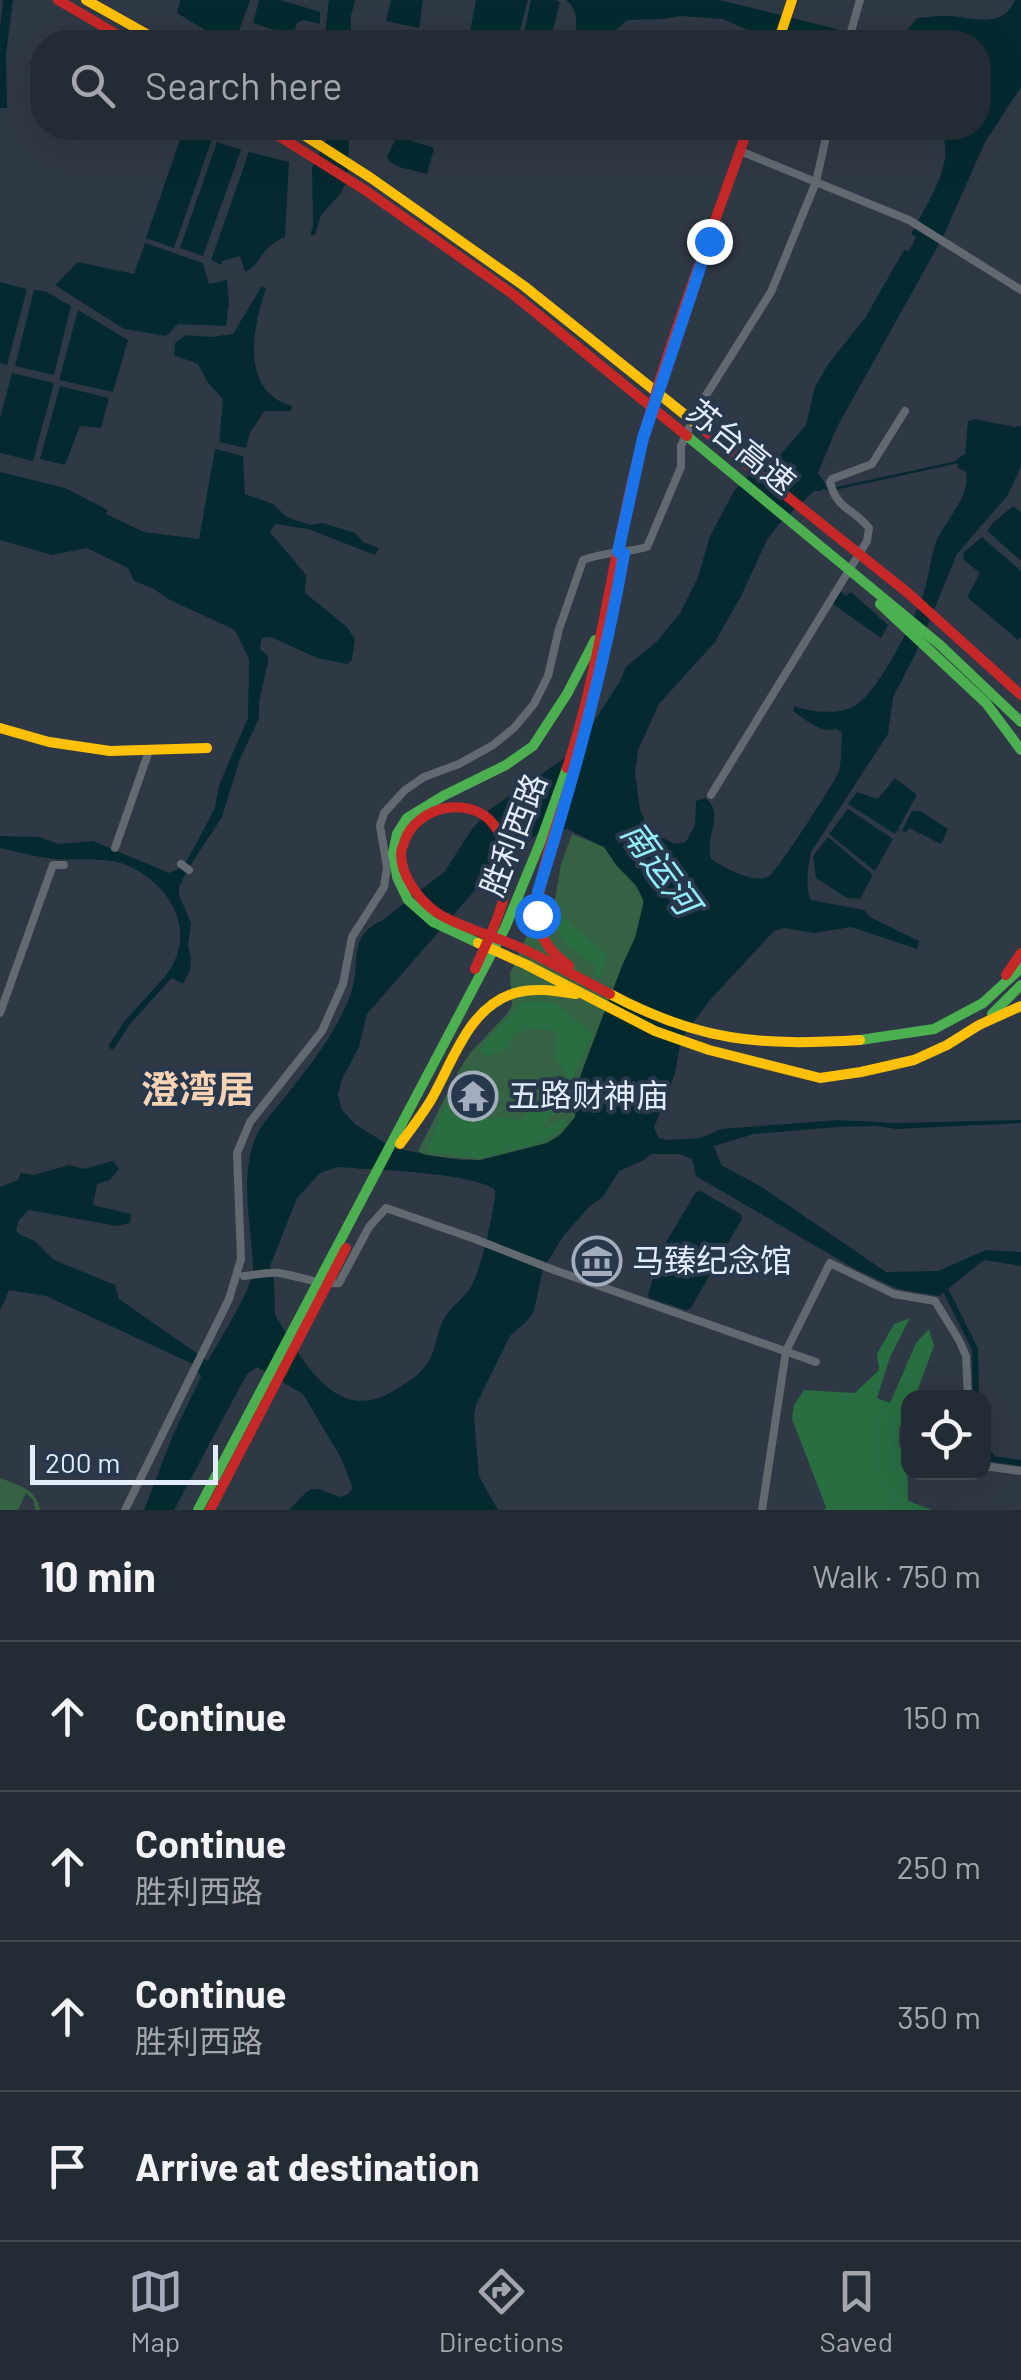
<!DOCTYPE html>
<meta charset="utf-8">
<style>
:root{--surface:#232b34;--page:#2b333c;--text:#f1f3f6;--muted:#a3a7ac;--line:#40474f;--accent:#a3adbb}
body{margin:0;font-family:Barlow,"Noto Sans SC",sans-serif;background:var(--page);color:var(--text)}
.controls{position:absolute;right:30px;bottom:30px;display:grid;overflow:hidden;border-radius:20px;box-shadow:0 10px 40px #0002}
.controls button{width:90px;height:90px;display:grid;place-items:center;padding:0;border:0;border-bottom:2px solid var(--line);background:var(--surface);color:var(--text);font:50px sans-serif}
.scale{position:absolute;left:30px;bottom:25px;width:188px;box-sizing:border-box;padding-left:10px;border:5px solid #e2ecfa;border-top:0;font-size:28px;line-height:35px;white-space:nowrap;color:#e2ecfa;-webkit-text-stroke:8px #27384d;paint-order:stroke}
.stop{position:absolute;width:30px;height:30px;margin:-22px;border:8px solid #1a73e8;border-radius:50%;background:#fff}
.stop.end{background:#1a73e8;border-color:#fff;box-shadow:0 2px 10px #0008}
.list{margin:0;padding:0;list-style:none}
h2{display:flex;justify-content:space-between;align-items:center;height:130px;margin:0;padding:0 40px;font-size:42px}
h2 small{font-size:32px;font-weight:400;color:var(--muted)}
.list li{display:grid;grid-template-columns:65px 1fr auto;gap:30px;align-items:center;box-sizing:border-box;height:150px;padding:0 40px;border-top:2px solid var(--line)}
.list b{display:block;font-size:38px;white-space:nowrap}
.list p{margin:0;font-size:32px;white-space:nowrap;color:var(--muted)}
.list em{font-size:32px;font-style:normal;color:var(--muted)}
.icon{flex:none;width:55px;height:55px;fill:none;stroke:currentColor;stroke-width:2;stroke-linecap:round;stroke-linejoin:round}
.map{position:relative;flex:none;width:1021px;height:1510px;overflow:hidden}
.search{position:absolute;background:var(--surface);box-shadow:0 10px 40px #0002;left:30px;right:30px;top:30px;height:110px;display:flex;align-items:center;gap:25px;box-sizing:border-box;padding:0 35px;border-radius:40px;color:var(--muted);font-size:38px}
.sheet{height:730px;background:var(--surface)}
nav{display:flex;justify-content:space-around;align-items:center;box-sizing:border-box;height:140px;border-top:2px solid var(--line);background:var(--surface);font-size:28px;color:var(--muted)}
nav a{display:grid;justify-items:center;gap:5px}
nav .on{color:var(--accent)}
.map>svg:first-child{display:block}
</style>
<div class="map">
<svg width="1021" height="1510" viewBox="0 0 1021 1510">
<rect width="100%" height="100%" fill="#2f3945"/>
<!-- green -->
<path fill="#356242" d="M572,834L604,847L617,866L640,890L644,905L635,938L622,966L581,1074L575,1117L566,1130L551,1142L480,1160L427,1156L418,1151L458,1072L470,1053L507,1014L512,1005L510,973L527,935L547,927L552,916L561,864Z
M0,1478C18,1485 37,1489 40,1510H35L34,1501L26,1493L18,1510H0Z"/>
<!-- forest -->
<path fill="#286e41" d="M562,916L607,955L600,978L596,976L595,965L568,946L553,922Z
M523,1001L555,1003L593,1034L571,1082L555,1057L557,1031L531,1028L513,1035L510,1047L488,1056L478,1050Z
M557,1084L559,1099L543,1129L562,1119L566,1124L543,1142L480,1158L427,1152L446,1102L493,1120L501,1117L520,1120L543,1100L544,1085Z
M910,1318L890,1357L877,1398L890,1403L916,1343L929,1329L934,1346L915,1397L908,1398V1411L899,1428V1447L907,1449L908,1501L932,1510H824L826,1507L792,1419L794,1405L804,1390L855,1393L879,1370L877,1354L894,1324Z"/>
<!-- water -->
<path fill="#042a30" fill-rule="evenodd" d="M3,0H13L6,55L7,108H0V28Z
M180,0H250L235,42H225L177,13Z
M259,0H281L320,12V24L303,20L297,23L293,36L253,23Z
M329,0H355L351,16V42H324Z
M391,0H423L419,28L386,21Z
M476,0H528L517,41L470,31Z
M531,0H556L560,2L550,42H522Z
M566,0H720L880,40L902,37L917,18C928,18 939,15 950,16C973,18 1003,29 1015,0H1021V87L985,142L943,237L837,427L818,473L826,485L821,491H814L778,525L767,540L741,596L715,642L659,704L638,750L635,773L640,809L646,824L654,833L674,844L686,842L695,825L696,801L705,798C726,813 704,836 711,859C724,867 754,885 769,876C778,870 835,782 839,771C842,759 841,744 842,732L836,729C821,734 805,719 793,711L794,706C811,712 831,714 848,709C874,703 914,620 923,595C929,577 930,559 936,542C945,520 971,497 966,472L958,468L957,459L965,454L968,421L974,419L1015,427L1021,426V466L1008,495L957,554L916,653L893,697L888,734L811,852C808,865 805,889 811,900L864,910L870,917L919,941L917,949L851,927L815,933L784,928L774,931L710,1000L681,1039L675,1073L654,1128L659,1138L667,1140L701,1138L721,1129L838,1120L896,1123L1021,1120V1123L897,1129L875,1126L839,1127L754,1134L714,1146L721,1165L760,1186L886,1272L938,1271L986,1250L1021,1252V1266L984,1260L939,1296L898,1289L855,1269L696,1176L692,1159L680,1154H651L642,1161L619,1171L603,1197L590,1206L564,1235L543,1269L534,1311L525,1323L510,1336L476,1405L474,1417L479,1476L498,1510H289C315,1483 308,1486 341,1497L348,1494L353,1488L341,1458L303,1394L257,1367L247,1374L174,1510H144L173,1435L201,1377L195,1365L46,1296L9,1290L0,1311V1187L18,1180L21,1173L34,1175L69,1165L83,1169L113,1161L119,1169L110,1180L97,1184L93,1205L131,1214L130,1223L117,1226L29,1210L19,1220L16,1230L19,1234L35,1241L54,1260L115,1285L119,1299L208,1361C218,1342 253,1288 253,1269C252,1224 237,1173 259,1130C292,1086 332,1045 351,993C362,963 346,936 383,920L445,871L472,829L489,810L576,750L620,681L626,667L657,641L680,613L698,577L710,536L734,491L762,462L769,464L780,455L806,425L815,387L829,363L865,318L904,250L909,251L916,237L911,234C924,208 952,169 944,140L940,138L943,128H978V42H774L723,19L680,16L664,19L627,20L612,33L608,42H575C576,27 580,11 566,0ZM567,829L604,847L617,866L635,884L644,901L635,938L622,966L581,1074L575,1117L560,1135L547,1143L480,1160H461L427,1155L392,1147L356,1125L342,1110L338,1095L342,1079L359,1047L367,1014L490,873L541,831ZM338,1167C371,1170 473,1172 495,1190V1194C493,1216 481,1272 469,1290C461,1300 450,1308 444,1319C436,1332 437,1349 428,1362C419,1376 407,1383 393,1391C334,1427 301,1356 275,1315L274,1281L270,1266L297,1198L320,1173Z
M184,128L212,139L174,248L146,238Z
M332,128H346L349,144L347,181L341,193L321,215L315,235H310L313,226L312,168Z
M397,136L434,148L427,174L399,167L390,162L387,157Z
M217,142L241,150L203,256L180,248Z
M249,152L289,162L285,237C260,247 262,264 245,272L240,256L222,261V265L211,260Z
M145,243L203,263L209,284L227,280L229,301L226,326L178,324L166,336L124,329L55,285L78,262L134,274Z
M0,282L27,289L7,365L0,363Z
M261,287L266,288C253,328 239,391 292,406L291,411H264L250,433L246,448L219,442L223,399L208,383L198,364L174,355L175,343L186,335L211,337L233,334C242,318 252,303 261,287Z
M34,290L45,291L71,306L54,375L15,366Z
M78,310L128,340L113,392L59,380Z
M12,373L54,383L33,461L0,453V418Z
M60,386L109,398L101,428L80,426L65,465L40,459Z
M215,449L243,456L245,494L273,504L287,517L310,525L323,523L355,533L363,542L379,548L375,555L308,529L275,524L270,532L306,575L305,593L347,627L355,639L352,660L347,664L317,658L271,637L262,638L260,649L268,656V662L259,702V718L240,759L222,817L188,869L179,887V895L191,923L188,946L191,959L190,970L183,984L166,975C199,932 170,882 124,864C106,857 74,860 54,859C36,857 18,852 0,848V836L39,837L59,844L93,841L169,873L184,866L215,808L219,785L248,718L249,659L235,630L170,600L152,588L134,581L128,568L87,548L52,555L0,540V472L65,488L108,510L106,514L144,532L199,539Z
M1013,506L1021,512V561L987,531L993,523Z
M982,537L1021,571V637L1018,640L967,597L980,573L963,559L964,552Z
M840,591L846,596L851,592L888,625L881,638L833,604Z
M895,778L917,795L895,834L848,804L857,792L878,799Z
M848,809L893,839L875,871L829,834Z
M912,811H920L948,829L941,844L909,828L906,832L902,831Z
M828,837L873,875L860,899L847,898L816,878L813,856Z
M700,1191L741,1214L742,1219L691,1308L686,1310L649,1298L648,1294L665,1244L696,1192Z"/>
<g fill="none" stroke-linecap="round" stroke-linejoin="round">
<!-- stream -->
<path stroke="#042a30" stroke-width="2.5" d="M824,488L833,489L958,462"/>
<!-- canal -->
<path stroke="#042a30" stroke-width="6" d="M112,1046L127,1023L175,970
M942,1283L975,1349L976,1398
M984,1445L993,1459L1021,1463"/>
<!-- street -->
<path stroke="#626971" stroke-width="8" d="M848,42L860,0
M740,151L909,220L1021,290
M711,795L867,541L869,528C852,507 837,510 830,482L832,479L872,464L905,411
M115,848L149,751
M181,864L189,870
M0,1013L53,865H64
M244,1276C255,1275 268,1272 279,1273C299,1276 318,1285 339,1283L369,1227L386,1208L475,1239L554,1270L816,1362
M984,1466L1021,1471
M125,1510L229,1299L241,1259L237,1153L250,1122L322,1031L343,984L352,937L384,887L387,867L380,826L384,813L405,790L424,777L459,764L493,745L514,728L534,704L548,676L559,629L583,560C604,552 625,553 647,547L681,467V446L698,408L771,292L816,182L828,128
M762,1510L786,1351L830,1263L894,1294L935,1301L959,1340L966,1356L968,1398"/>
<!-- fast -->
<path stroke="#4caf50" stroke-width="10" d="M687,436L939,644L1021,722
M880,604L986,703L1021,750
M478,943L433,922L408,900L397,877L393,853L397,834L407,818L443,796L506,765L533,746L567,694L595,640
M992,1014L1021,985
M860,1040L934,1029L983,1003L1021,968
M198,1510L505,928L540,843L567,768"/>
<!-- slow -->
<path stroke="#ffc107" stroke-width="10" d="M86,0L161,42
M778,42L792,0
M293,128L371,178L524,286L704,430
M0,728L49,742L110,751L207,748
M478,943L525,964L655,1031L709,1050L820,1078L861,1072
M610,994C700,1042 760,1046 860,1040
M861,1072L914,1060L947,1045L979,1025L1021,1006
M400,1144C411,1129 422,1115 431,1100C453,1062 468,1007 515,993C535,987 556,991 576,994"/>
<!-- jam -->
<path stroke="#c62828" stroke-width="10" d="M58,0L130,42
M266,128L365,190L514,295L687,436
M704,430L908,593L1021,695
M567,768C599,670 611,568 635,469C663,353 709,241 748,128
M569,966C559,958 548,949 543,937C527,894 558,824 570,782
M475,969C494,926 527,868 494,825C483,810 464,805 446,808C429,811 411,823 405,840C404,844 401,849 401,854C401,876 419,900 436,912C456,926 497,937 521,948C551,962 580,979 610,994
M1006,975L1021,953
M210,1510L346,1248"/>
</g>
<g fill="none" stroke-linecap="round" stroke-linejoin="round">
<!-- route -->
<path stroke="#1a73e8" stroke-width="12" d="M537,915L538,892C573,780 604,669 624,554L618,552L643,438L709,241"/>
</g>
<!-- icons -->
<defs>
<g id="temple-ring" transform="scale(2.5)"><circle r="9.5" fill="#27384d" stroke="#a3adbb" stroke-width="1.5"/><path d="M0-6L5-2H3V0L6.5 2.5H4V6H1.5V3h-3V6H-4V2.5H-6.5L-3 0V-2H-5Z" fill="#a3adbb"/></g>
<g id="museum-ring" transform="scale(2.5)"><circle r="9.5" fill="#27384d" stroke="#a3adbb" stroke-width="1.5"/><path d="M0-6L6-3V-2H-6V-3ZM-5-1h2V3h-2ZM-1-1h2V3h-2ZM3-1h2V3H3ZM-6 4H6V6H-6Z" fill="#a3adbb"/></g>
</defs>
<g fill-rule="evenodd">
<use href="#temple-ring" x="473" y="1096"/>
<use href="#museum-ring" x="597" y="1261"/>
</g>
<g text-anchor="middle" stroke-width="8" stroke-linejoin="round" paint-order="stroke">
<!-- street labels -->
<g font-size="32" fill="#e2ecfa" stroke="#27384d">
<text transform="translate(741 447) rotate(39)" y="11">苏台高速</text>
<text transform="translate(514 835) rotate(-69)" y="11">胜利西路</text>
</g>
<!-- poi labels -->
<g font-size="32" fill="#e2ecfa" stroke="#27384d" text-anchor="start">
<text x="508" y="1107">五路财神庙</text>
<text x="632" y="1272">马臻纪念馆</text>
</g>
<!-- water labels -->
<g font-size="35" font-style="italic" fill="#94eef9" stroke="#27384d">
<text transform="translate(660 868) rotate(54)" y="12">南运河</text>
</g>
<!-- quarter labels -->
<g font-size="38" font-weight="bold" fill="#fad2b4" stroke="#27384d">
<text x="198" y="1103">澄湾居</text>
</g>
</g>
</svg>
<div class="controls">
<button><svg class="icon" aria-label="locate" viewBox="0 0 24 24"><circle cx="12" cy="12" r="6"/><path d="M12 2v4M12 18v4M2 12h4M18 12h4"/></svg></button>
</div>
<div class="scale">200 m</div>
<div class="stop" style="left:537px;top:915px"></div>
<div class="stop end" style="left:709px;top:241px"></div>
<div class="search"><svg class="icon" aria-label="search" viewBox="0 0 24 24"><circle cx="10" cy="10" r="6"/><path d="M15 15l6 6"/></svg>Search here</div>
</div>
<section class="sheet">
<h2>10 min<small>Walk · 750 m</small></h2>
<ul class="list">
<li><svg class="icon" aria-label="ahead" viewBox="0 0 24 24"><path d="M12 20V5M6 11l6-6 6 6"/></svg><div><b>Continue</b></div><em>150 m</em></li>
<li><svg class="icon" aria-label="ahead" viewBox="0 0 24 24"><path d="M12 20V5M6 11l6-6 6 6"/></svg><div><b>Continue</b><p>胜利西路</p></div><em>250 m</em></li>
<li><svg class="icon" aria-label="ahead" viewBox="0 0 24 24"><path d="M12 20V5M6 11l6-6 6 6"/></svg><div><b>Continue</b><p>胜利西路</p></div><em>350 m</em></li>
<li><svg class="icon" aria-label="arrive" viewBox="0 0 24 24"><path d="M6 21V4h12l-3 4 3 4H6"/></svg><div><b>Arrive at destination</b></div></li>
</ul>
</section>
<nav>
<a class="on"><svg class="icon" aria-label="map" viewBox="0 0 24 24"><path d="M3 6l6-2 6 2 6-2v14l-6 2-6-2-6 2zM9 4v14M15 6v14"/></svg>Map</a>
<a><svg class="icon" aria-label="directions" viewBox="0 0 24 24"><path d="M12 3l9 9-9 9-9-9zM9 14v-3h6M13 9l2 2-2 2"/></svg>Directions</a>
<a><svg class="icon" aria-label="saved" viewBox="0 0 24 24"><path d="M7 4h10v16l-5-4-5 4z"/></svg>Saved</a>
</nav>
